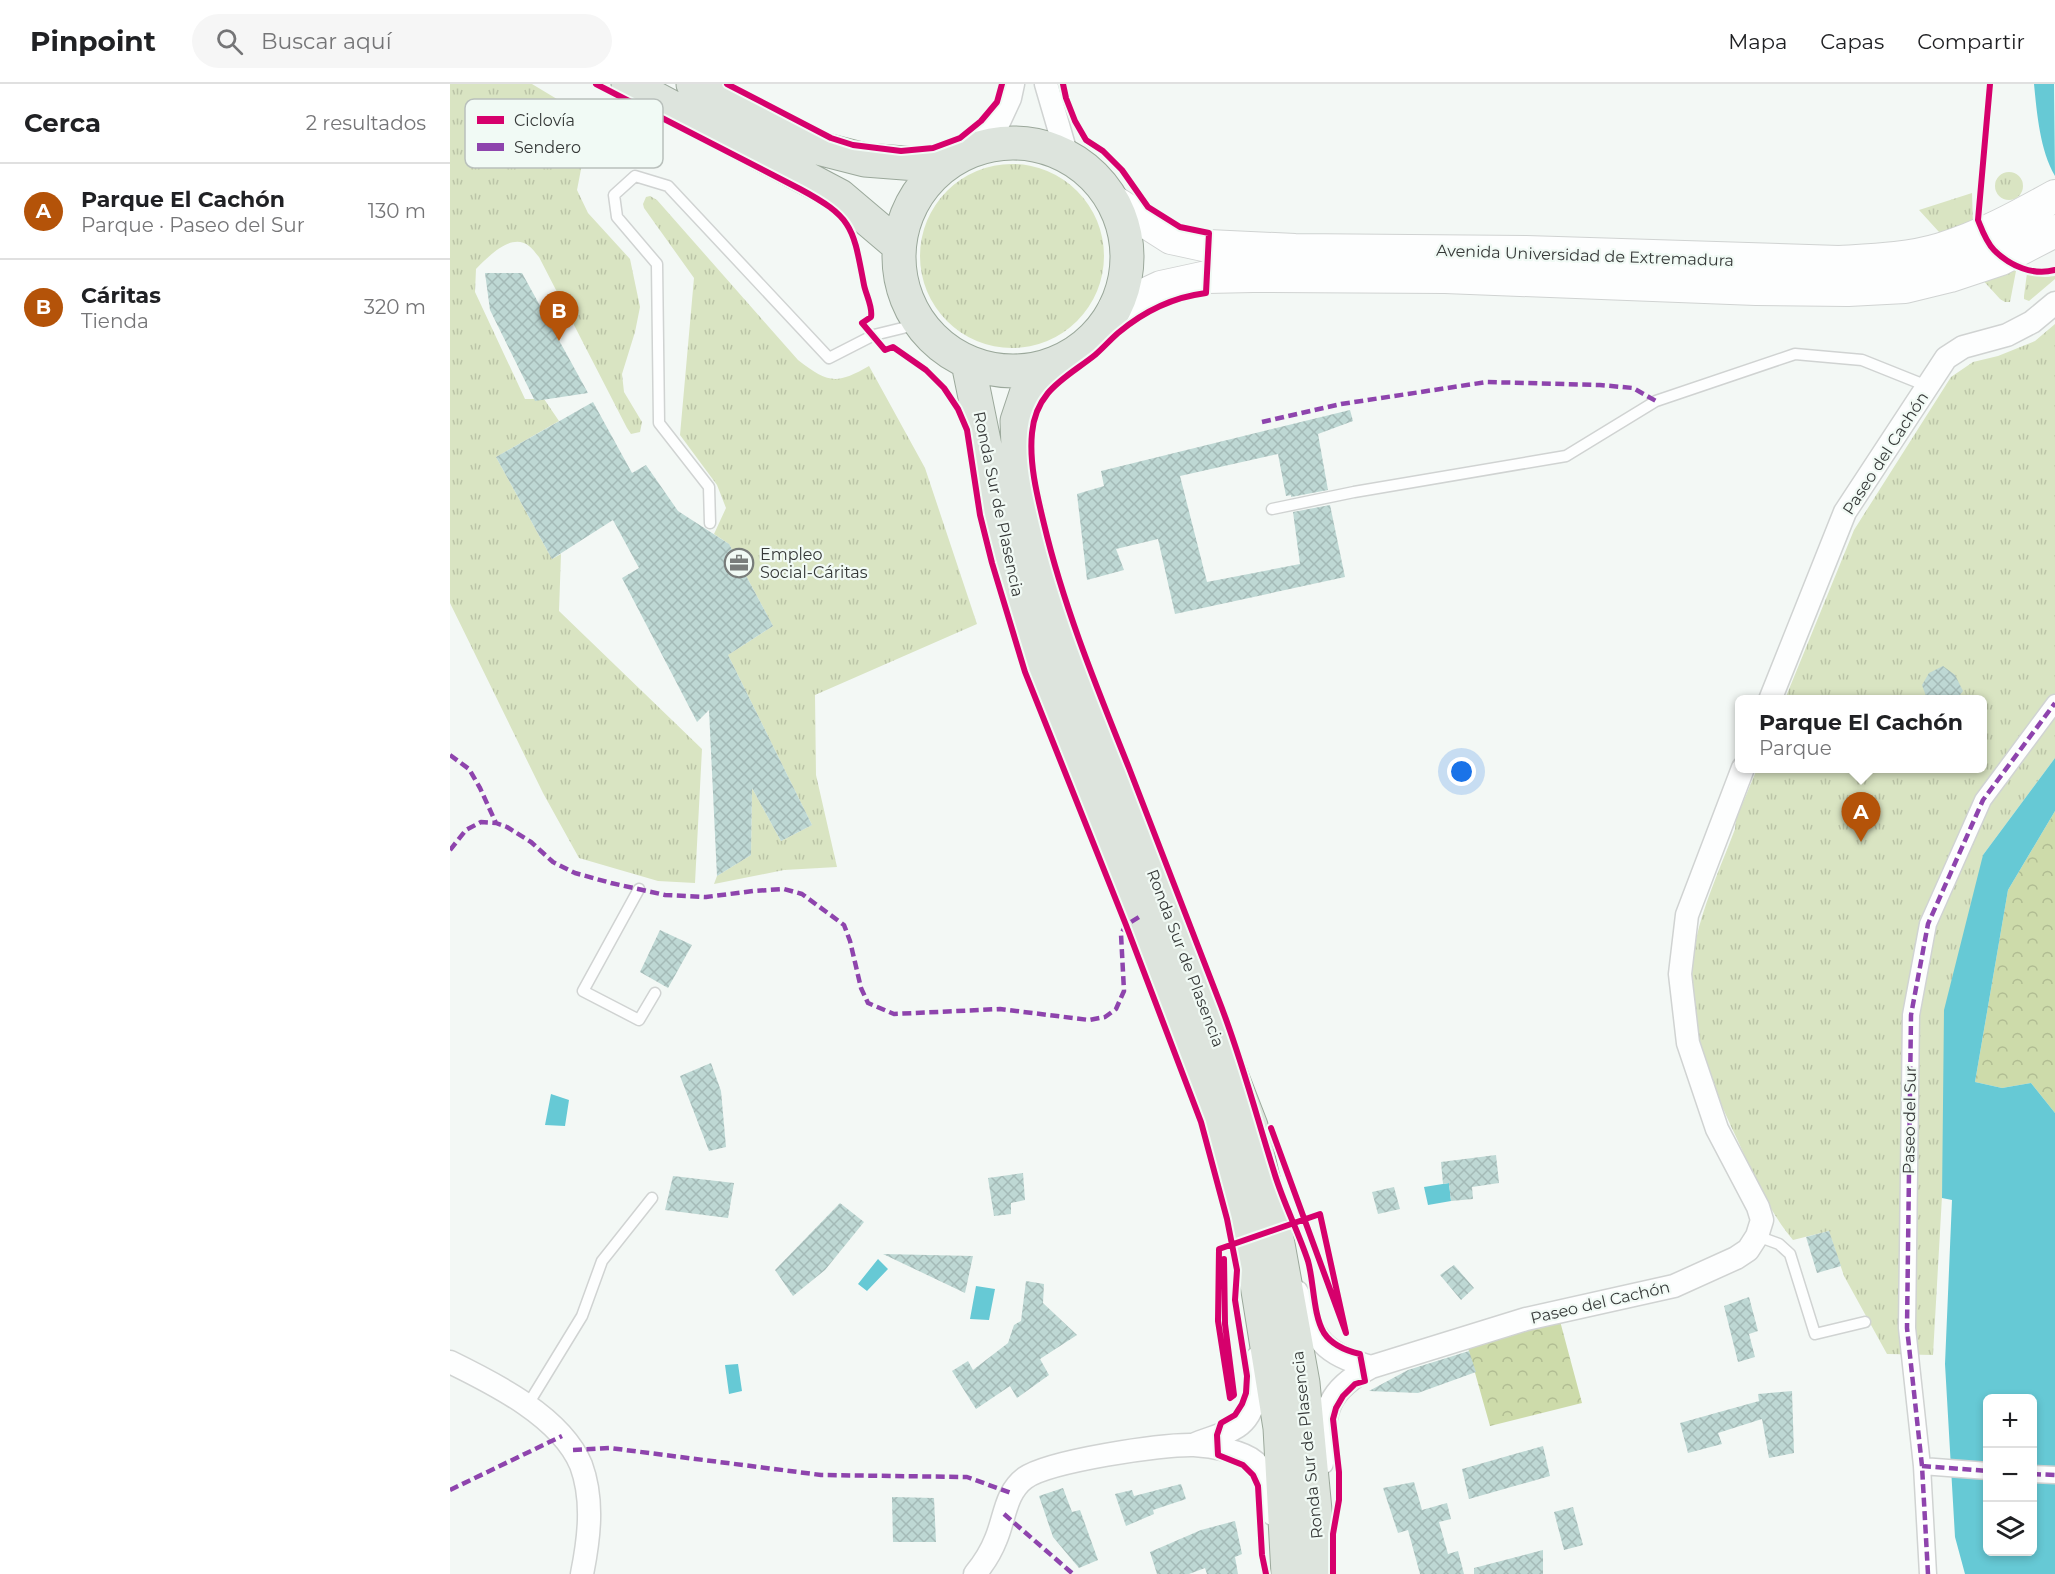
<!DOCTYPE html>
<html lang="es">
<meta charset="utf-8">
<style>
:root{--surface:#fff;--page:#f6f6f6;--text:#202124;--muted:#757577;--line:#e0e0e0;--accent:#b45309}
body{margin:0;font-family:Montserrat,sans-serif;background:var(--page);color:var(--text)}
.controls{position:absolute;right:18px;bottom:18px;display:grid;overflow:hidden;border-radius:9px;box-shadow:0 3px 9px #0003}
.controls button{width:54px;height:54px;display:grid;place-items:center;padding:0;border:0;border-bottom:2px solid var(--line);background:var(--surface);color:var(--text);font:30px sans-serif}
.you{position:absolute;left:1012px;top:688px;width:21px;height:21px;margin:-15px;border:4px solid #fff;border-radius:50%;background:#1a73e8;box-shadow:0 0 0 9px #1a73e833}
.badge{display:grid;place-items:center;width:39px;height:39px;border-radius:50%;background:var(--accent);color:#fff;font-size:20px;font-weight:700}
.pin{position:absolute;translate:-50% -50px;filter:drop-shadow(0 2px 3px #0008)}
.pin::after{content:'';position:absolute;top:32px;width:21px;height:18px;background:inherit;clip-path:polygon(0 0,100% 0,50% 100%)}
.popup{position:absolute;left:1285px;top:611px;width:252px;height:78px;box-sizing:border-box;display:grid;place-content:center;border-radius:9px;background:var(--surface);filter:drop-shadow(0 2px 4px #0005);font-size:20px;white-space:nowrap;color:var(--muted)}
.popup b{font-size:22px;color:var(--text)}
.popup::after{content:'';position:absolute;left:50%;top:100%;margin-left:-12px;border:12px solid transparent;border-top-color:var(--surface)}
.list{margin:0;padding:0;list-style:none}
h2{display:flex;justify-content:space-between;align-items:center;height:78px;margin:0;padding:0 24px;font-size:26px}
h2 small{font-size:20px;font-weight:400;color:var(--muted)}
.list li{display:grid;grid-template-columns:39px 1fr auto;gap:18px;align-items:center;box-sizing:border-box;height:96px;padding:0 24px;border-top:2px solid var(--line)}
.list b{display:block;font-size:22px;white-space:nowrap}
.list p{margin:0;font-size:20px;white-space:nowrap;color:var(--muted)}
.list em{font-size:20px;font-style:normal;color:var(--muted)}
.icon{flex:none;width:33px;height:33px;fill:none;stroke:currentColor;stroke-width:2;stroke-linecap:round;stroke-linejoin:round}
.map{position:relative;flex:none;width:1605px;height:1490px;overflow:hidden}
header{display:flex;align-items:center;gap:36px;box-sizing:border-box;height:84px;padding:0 30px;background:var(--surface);border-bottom:2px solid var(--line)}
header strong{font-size:28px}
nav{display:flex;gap:33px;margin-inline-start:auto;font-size:21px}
.search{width:420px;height:54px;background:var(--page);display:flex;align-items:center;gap:15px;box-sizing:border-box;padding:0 21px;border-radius:33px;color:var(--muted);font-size:22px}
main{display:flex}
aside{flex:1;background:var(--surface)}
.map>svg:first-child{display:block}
</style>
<header>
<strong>Pinpoint</strong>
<div class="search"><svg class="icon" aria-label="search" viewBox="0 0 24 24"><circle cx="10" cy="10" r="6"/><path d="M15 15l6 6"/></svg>Buscar aquí</div>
<nav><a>Mapa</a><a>Capas</a><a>Compartir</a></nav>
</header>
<main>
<aside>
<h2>Cerca<small>2 resultados</small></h2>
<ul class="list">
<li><span class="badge">A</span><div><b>Parque El Cachón</b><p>Parque · Paseo del Sur</p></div><em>130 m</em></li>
<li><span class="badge">B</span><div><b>Cáritas</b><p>Tienda</p></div><em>320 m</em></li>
</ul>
</aside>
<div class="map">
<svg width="1605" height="1490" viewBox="0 0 1605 1490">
<defs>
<pattern id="grass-tufts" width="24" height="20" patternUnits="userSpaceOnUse" patternTransform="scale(1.5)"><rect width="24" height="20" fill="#d9e4c2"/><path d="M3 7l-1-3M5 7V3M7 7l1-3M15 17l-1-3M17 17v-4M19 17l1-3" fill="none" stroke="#bbc4a7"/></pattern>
<pattern id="forest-crowns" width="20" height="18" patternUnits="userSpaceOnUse" patternTransform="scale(1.5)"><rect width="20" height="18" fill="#cddbaa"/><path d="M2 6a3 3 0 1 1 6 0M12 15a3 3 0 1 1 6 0" fill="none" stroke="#b1bd93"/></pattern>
<pattern id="building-cross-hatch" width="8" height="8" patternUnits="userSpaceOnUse" patternTransform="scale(1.5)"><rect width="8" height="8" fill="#bed8d4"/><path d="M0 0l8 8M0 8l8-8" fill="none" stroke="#a4bab7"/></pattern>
</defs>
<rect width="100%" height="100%" fill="#f3f8f5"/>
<!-- grass -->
<path fill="url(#grass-tufts)" d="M0,0H82L165,50L149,61L132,80L127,106L138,129L180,175L190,223L185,248L172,290L174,308L192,338L190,348L181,350L177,344L89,173C86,170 83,165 79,162C61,148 38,173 26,185L25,208L75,315H94L109,337L46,373L102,475L111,470L109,527L252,665L245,799L208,797L129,774L93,709L0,519Z
M470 172a92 92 0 1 1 184 0a92 92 0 1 1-184 0Z
M1545 102a14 14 0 1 1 28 0a14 14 0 1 1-28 0Z
M1522,109L1523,140L1558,184L1566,187L1560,218H1555L1550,215L1469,126Z
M200,112L207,116L348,276C378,299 386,301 419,282L475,384L527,540L365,611L366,691L387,783L334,786L264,800L267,792L301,771L302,704L331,757L362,741L278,571L323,542L279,460L264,450L276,424L267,401L230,351L244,194L194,124L193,120L196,113Z
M1577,189L1595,193L1605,192V195L1579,217L1574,215V212Z
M1605,240V674L1533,771L1494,1077L1483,1271L1437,1270L1394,1192L1379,1147L1343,1156C1318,1126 1304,1092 1288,1057C1255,988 1229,921 1249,843C1258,810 1273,777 1285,745L1286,735L1307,685L1532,684V616L1335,615L1404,446L1501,293L1523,278L1548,272L1585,257Z"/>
<!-- forest -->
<path fill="url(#forest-crowns)" d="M1605,727V1029L1581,999L1552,1004L1525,998L1558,806Z
M1110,1237L1132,1319L1040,1342L1018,1264Z"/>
<!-- water -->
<path fill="#66c9d5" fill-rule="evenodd" d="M1584,0H1604L1605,92C1590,66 1587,30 1584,0Z
M1605,674V727L1558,806L1525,998L1552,1004L1581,999L1605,1029V1490H1515L1505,1453L1495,1280L1502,1116L1492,1114L1494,926L1533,771ZM1538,1314H1582V1468H1538Z
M101,1010L119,1016L115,1042L95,1041Z
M999,1099L1001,1117L978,1121L974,1103Z
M428,1175L438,1185L417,1207L408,1200Z
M526,1202L545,1205L539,1236L520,1235Z
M288,1280L292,1307L279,1310L275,1281Z"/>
<!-- building -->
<path fill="url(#building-cross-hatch)" d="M35,189H72L138,309L85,317L40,226Z
M143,318L182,389L196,381L228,427L279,460L323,542L278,571L362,741L331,757L302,704L301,771L267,792L259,626L247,638L172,494L189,484L163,436L102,475L46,373Z
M900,326L903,337L868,350L878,406L841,413V411L836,412L828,370L730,392L757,498L850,480L843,428L880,421L895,493L725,530L708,455L666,465L674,486L637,496L627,410L654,402L651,387Z
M1493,582L1505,591L1513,607L1507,615H1477L1472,601L1479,589Z
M210,846L242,861L218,904L190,888Z
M261,979L271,1007L276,1063L259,1067L230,992Z
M1046,1071L1049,1099L1022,1103L1023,1115L1001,1117L999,1099L993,1100L991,1078Z
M573,1089L575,1116L561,1119V1130L544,1132L538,1094Z
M223,1092L284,1099L278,1134L215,1126Z
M944,1103L950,1125L928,1130L922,1108Z
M390,1119L414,1138L375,1186L343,1212L325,1186Z
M1379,1147L1391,1182L1367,1189L1356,1153Z
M433,1170L523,1172L515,1209Z
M1004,1181L1024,1204L1011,1216L990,1191Z
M576,1197L594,1200L593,1219L627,1251L590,1275L599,1291L567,1314L560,1302L526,1325L502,1287L518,1277L523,1286L558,1259L564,1241L571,1237Z
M1299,1213L1308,1247L1299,1250L1305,1273L1288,1278L1274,1222Z
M1019,1267L1026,1288L968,1309L919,1307L958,1286Z
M1342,1307L1344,1369L1319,1374L1312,1335L1268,1349L1272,1360L1238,1369L1230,1339L1309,1317L1308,1310Z
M1093,1362L1100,1392L1019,1415L1012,1385Z
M964,1398L972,1426L997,1419L1001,1435L989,1438L998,1470L1008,1467L1014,1490H970L958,1446L948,1449L933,1404Z
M731,1400L736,1415L703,1426L704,1430L676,1442L665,1410L682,1406L684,1412Z
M613,1404L622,1428L630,1426L648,1476L629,1484L603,1453L589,1412Z
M442,1413L484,1414L486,1458H443Z
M1123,1423L1133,1461L1114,1466L1104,1428Z
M785,1437L792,1470L785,1473L788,1490H757L755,1484L739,1490H707L700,1468L751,1446Z
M1093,1466V1490H1024V1484Z"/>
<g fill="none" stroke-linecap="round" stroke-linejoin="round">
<!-- service casing -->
<g stroke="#d0d3d2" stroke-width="13">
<path id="service" d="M822,425L904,408L1116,372L1206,317L1345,270L1412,276L1477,302
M260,439L259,403L209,339L207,180L167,133L164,111L185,92L218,102L379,274L424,251L469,240
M189,805L133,907L189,936L205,909
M1307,1152L1329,1160L1340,1170L1365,1250L1415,1238
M77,1322L132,1232L152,1177L202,1114"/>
</g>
<!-- pedestrian casing -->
<g stroke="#d0d3d2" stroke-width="19">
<path id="pedestrian" d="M1472,1382L1538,1387
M1582,1390L1605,1391
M1478,1490L1472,1382L1457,1244L1461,931L1478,840L1533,716L1605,619"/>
</g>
<!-- minor casing -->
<g stroke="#d0d3d2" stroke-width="25">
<path id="minor" d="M596,0L617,72
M521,66L547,42L560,14L563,0
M1320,616L1395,428L1496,274L1513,263L1557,251L1582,238L1605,219
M847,1208C866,1255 869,1268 921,1283
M0,1278C45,1300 111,1333 131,1381C144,1416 139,1455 132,1490
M743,1361C756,1355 771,1352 783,1345C809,1332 807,1298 807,1274
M872,1379C875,1328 873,1309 921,1283L1076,1235L1224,1202L1286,1174L1298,1166L1307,1152L1312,1136L1308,1123L1267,1045L1238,959L1230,890L1237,831L1293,684
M525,1490C534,1479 541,1468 546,1455C555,1434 555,1409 575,1394C599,1377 712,1360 744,1361C760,1362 793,1367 805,1378C815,1389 820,1415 823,1430"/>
</g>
<!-- secondary casing -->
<g stroke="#d0d3d2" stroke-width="34">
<path id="secondary" d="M663,117L721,154L758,162L845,166L1076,168L1389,178C1423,176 1458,175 1491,165C1531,153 1569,132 1605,112
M664,225L711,203L757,193L803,192L995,193L1306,205L1398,206L1455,203L1500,192L1551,175L1605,147"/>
</g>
<!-- primary casing -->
<g stroke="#9ba89b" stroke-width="35">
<path id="primary" d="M178,0L390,112L449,162
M243,0L368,64L415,76L493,82
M449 173a114 114 0 1 1 228 0a114 114 0 1 1-228 0Z
M518,279L559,479L587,577L727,929L776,1066L805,1188L830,1344L838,1490
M603,281L576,310L567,337L569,389L590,482L616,565L801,1042L828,1160L853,1299L868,1458L867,1490"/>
</g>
<!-- service -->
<use href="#service" stroke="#fdfefe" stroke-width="10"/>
<!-- pedestrian -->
<use href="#pedestrian" stroke="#fdfefe" stroke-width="16"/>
<!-- minor -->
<use href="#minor" stroke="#fdfefe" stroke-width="22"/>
<!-- secondary -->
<use href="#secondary" stroke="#fdfefe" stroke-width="32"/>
<!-- primary -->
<use href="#primary" stroke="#dde4dd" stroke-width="33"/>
<!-- quiet -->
<path stroke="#8e44ad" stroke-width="4.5" stroke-dasharray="9 4.5" stroke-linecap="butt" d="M812,338L891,320L1037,298L1150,301L1183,304L1206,317
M0,671L19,685L30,704L46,739
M0,766L16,746L31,738L46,739L57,743L81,758L103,778L125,789L161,799L215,811L256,813L303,807L334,805L352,810L394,841L400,857L411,904L418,919L444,930L550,925L639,936L655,933L666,925L674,907L671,850L676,841L689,833
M123,1366L160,1364L371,1391L517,1393L561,1409
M1472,1382L1538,1387
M1582,1390L1605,1391
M0,1406L112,1352
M554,1430L623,1490
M1478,1490L1472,1382L1457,1244L1461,931L1478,840L1533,716L1605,619"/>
<!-- cycleway casing -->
<g stroke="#f1faf5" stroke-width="10">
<path id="cycleway" d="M146,0L350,105C404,134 403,144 414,201C416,211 423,223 421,233L412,239L435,266L443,263L476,286L494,304L508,325L517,346L530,431L542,479L575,588L676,841L751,1038L777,1135L787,1186L785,1216L797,1292L796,1309L792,1320L785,1331L771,1339L767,1351L768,1371L793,1381L803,1391L808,1402L812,1471L816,1490
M277,0L381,54L403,61L451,67L483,64L510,54L531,37L547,18L552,0
M613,0L616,14L625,37L636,56L653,67L672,86L698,123L730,143L759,149L756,209C724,213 693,228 668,249C660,256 653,264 645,271C616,294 586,306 582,349C579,379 587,411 594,440C614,524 647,604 679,684C709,761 738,838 768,914C791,972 806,1031 825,1091C834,1120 848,1147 858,1177C864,1198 863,1231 874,1249C882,1261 897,1267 910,1270L915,1297L905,1300L893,1312L886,1324L883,1335L889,1388V1416L883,1450V1490
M1540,0L1528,136C1532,146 1536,158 1544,166C1560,182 1583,192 1605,186
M774,1175L775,1240L784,1311L780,1314L768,1237L769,1165L870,1130L896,1249L821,1044"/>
</g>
<!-- cycleway -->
<use href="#cycleway" stroke="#d6006c" stroke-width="6"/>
</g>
<!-- icons -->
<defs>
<g id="office-ring" transform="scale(1.5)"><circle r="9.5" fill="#f1faf5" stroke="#787c7a" stroke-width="1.5"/><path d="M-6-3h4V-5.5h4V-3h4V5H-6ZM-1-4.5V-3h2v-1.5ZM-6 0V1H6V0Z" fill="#787c7a"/></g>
</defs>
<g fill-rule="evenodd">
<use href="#office-ring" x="289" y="479"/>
</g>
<g text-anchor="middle" stroke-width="4.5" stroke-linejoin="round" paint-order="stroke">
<!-- street labels -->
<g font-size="16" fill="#363938" stroke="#f1faf5">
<text transform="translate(1135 171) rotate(2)" y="6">Avenida Universidad de Extremadura</text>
<text transform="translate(1435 369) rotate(-57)" y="6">Paseo del Cachón</text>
<text transform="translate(549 420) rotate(78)" y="6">Ronda Sur de Plasencia</text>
<text transform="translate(736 874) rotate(69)" y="6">Ronda Sur de Plasencia</text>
<text transform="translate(1459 1036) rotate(-89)" y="6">Paseo del Sur</text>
<text transform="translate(1150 1218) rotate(-13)" y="6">Paseo del Cachón</text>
<text transform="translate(857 1361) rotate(-96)" y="6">Ronda Sur de Plasencia</text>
</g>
<!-- poi labels -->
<g font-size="16" fill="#363938" stroke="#f1faf5" text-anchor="start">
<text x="310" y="476">Empleo<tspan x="310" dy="18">Social-Cáritas</tspan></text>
</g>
</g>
<!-- legend -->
<rect x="15" y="15" width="198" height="69" rx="9" fill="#f1faf5" stroke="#b9c0bc" stroke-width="1.5"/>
<rect x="27" y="32" width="27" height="8" fill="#d6006c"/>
<rect x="27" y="59" width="27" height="8" fill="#8e44ad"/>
<g font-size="16" fill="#363938">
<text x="64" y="42">Ciclovía</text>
<text x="64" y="69">Sendero</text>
</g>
</svg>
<div class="controls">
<button>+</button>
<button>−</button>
<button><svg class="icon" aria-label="layers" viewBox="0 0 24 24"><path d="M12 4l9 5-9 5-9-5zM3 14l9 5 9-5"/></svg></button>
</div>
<div class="you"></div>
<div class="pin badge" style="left:1411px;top:758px">A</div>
<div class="popup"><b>Parque El Cachón</b>Parque</div>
<div class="pin badge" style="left:109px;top:257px">B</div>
</div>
</main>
